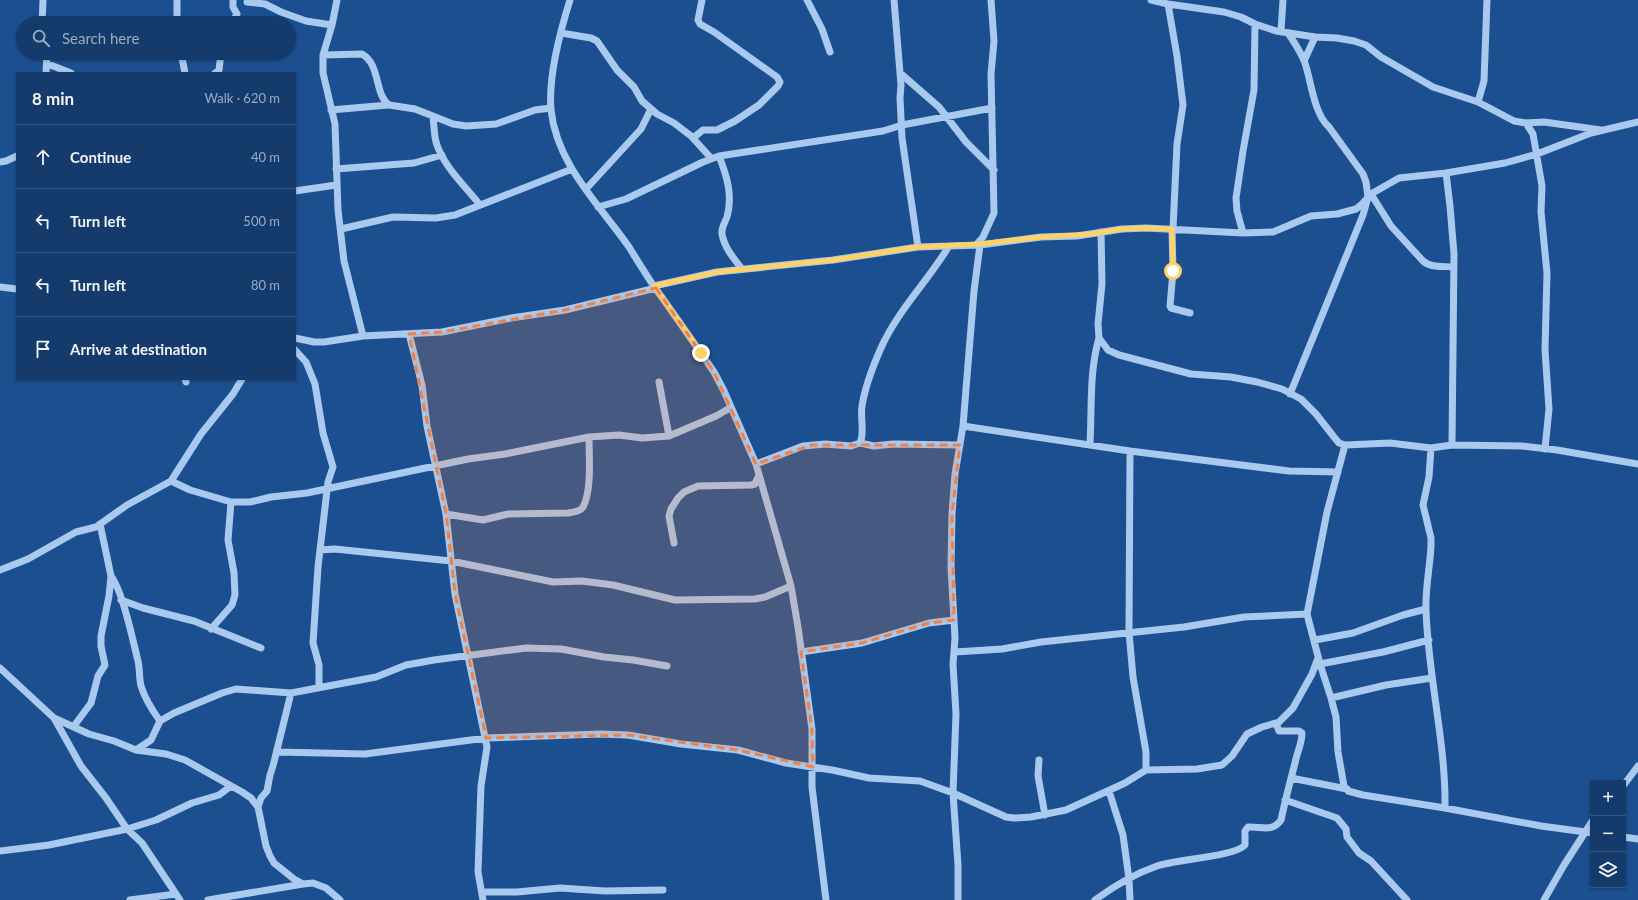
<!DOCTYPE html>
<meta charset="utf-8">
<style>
:root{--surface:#143b6b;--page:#1d4271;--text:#f1f3f6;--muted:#9dadc1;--line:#33557e}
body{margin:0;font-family:Lato,sans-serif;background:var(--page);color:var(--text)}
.controls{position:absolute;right:12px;bottom:12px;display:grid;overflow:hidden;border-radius:0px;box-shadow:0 1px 3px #0004}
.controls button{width:36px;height:36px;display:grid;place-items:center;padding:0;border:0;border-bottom:1px solid var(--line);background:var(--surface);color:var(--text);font:20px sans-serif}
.stop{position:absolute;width:12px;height:12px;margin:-9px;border:3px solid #ffd166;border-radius:50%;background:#fff}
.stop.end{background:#ffd166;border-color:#fff;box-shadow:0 1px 4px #0008}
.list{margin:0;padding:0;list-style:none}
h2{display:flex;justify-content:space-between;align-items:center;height:52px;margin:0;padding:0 16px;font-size:17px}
h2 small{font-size:13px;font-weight:400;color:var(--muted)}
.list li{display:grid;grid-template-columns:26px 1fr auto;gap:12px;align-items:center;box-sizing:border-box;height:64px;padding:0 16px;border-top:1px solid var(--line)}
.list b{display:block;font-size:15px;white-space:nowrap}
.list em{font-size:13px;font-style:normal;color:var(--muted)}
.icon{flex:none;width:22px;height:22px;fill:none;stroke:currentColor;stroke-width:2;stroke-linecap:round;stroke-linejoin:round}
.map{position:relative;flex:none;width:1638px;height:900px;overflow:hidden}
.search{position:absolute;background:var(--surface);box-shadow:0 1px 3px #0004;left:16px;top:16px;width:280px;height:44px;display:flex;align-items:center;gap:10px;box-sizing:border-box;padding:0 14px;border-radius:22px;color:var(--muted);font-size:15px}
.panel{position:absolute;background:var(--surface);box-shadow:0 1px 3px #0004;left:16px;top:72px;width:280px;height:308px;border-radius:0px}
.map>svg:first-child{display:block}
</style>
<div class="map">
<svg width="1638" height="900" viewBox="0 0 1638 900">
<rect width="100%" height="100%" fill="#1b4f8f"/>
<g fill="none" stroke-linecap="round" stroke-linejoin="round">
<!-- minor -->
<path stroke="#a9c9ee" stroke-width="7" d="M177,0V23
M337,0L332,25L323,55V73L335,124L338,210L344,261L363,336
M570,0C560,32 548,76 551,110C557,165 599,204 629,247C637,260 645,273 653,285C674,314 694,343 714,372L724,391L756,464L791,586L798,627L812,729V787L826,900
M807,0L822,29L830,52
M894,0L901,85L900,98L902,138L918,247
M1151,0L1168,4L1224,12L1241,17L1255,24L1276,31L1315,37L1337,38L1354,41L1366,45L1381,57L1433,87L1478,102L1514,121L1526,123L1544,122L1601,130
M247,2L265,4L281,12L306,21L332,25
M1168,4L1177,56L1183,105L1177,144L1173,229
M42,23L43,0
M232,23L237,14L233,7V0
M1281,31L1283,0
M561,33L591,38L597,41L617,70L634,87L642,101L657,114L674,123L691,136L711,158
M1288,33C1294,42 1301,52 1305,63C1311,81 1314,114 1329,127L1363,174L1366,182L1368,197L1363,215L1290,394
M181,53L185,73
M323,55L362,54C381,65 374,94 389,105L415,109L453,124L466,126L496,124L535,110L551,108
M1304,61L1315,37
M48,64L71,73
M46,73L47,53
M215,73L219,70L221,53
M900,73L939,107L966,142L994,170
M1478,102L1484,81L1487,0
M331,110L388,105
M433,117C434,125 434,134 436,142C443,166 465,186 480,205
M1526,123L1533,134L1542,186L1541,212L1547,273L1545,350L1549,409L1545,449
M693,138L703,130H717L735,121L759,105L778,86L780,82L777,77L714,32L700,24L698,20L702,0
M719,156C727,176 733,196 727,217C725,223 721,227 722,234C724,247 734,259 742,269
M0,162L6,161L17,156
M336,169L414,163L442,155
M1446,173L1450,206L1454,254L1452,445
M586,189L641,129L651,109
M295,191L336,185
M1371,194L1391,226L1423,261C1431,268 1443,266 1454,267
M598,207L626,199L703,162L719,156L883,131L902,125L992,108
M341,229L393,217L436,218L455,215L572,169
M1172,229L1173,271L1170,306L1171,308L1190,313
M1101,232L1102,284L1098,324L1099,338L1108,350L1119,355L1191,374L1231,377L1257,382L1282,389L1301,399L1316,414L1334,437L1339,443L1345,445L1390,443L1431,448L1452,445L1522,446L1557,450L1638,464
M1243,233L1237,211L1236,198L1243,151L1254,90L1255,24
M976,245L983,237L994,213L991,74L994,41L991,0
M654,286L717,272L833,260L918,247L980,245L1041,237L1077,236L1122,229L1146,228L1243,233L1273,232L1311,216L1337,214L1356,209L1361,205L1371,194L1399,178L1446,173L1505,163L1537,154L1591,133L1638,122
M0,287L17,289
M409,334L422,385L427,426L446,514L455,594L487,747L481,786L478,872L483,900
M295,338L314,342H324L363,336L442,332L511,318L565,310L656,288
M295,350L306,362L315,384L323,433L333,467L328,482L318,567L313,643L319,665V687
M185,379L186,382
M659,382L669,436
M963,426L1130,451L1289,471L1338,472
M860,443L874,446L893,444L960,445
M1090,444C1092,409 1089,372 1099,338
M1345,445L1327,512L1307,614L1320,664L1331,698L1336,717L1338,752L1344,786L1348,791L1363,795L1445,808L1541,826L1593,833
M1431,448L1429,477L1423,505L1431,538V546C1430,567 1425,589 1426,610C1428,677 1446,742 1445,808
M756,464L803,446L825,444L851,446L860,443C865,432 860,418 862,406C865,387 873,366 881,348C898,310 928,281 949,246
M171,481L190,490L231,502H250L271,497L307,493L468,459L505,454L589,437L619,435L642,438L669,436L716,416L730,408
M446,514L483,520L508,514L568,513C573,512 580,512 583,507C592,491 589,456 589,437
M674,543L669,516L671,509L678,498L684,492L698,486L751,485L755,484L759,475
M320,550L335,549L451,561L553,582L582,581L613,585L675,600L755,599L765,597L791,586
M0,570L28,559L76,532L96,527L127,505L171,481L201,434L233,394L242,379
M111,576C123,592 133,641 138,661C140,670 139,678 141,686C145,699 152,710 160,721
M121,600L143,608L194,621L261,648
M211,629L232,605L235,595L234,573L228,540L231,502
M1315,640L1353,633L1403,615L1426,609
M801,652L862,643L929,623L954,620
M955,652L1002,649L1041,642L1184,627L1244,617L1307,614
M1320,664L1383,652L1429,640
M0,668L54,718L81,766L106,798L127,829L142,843L180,900
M1331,698L1386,685L1432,678
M54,718L89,734L114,741L136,750L166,754L185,760L242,792L251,798L258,807L266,846L270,856L274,863L294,879L303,884L313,883L326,888L340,900
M74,726L91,703L98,676L105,665L101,646V636L109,596L111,576L100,524
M136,750L151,740L160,721L174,713L222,693L236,689L291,693L376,677L406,665L434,660L526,648L561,649L604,657L633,660L667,666
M277,752L365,754L486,738L600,734L628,735L681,744L738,750L786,763L832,770L869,778L920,781L953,793L1006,817L1014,818L1031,817L1066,810L1125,783L1146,770V752L1133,677L1129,632L1130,451
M1039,760L1038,776L1045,815
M1146,770L1197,769L1222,765L1232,756L1247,734L1262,727L1279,722L1293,708L1312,674L1318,658
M1291,778L1347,789
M1623,786L1638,766
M1109,791L1123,835L1129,879L1130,900
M1285,800L1337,818L1346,829L1347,837L1359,853L1371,861L1407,900
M258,807L261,798L267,791L270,775L273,766L291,693
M1623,837L1638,839
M0,851L49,845L127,829L156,820L192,803L219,795L231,786
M482,892H517L560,888L605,891L663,890
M130,900L176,894
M208,900L303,884
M958,900V865L953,793L956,714L953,664L955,638L951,567L952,514L955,474L963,426L974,291L980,245
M1095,900C1114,886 1134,874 1157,866C1176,859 1234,857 1245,845V831L1248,827C1261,826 1272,833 1281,820C1285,801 1290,782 1295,763C1297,752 1302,744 1302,733L1299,731H1279L1276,723
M1544,900L1564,865L1593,820"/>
</g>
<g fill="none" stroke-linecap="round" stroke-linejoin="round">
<!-- route -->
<path stroke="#ffd166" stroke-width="5" d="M701,353L654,286L717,272L833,260L918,247L980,244L1041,237L1091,234L1122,229L1146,228L1172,229L1173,271"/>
</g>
<!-- marked area -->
<path fill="#ee8249" fill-opacity="0.2" stroke="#ee8249" stroke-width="3" stroke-dasharray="8 5" stroke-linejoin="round" d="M656,288L714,372L756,464L811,445H960L952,514L954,620L929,623L862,643L801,652L812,729L813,767L738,750L628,735L486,738L455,594L446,514L409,334L442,332L565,310Z"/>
</svg>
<div class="controls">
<button>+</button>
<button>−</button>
<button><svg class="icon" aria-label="layers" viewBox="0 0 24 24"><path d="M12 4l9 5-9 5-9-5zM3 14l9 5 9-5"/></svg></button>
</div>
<div class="stop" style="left:1173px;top:271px"></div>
<div class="stop end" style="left:701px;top:353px"></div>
<div class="search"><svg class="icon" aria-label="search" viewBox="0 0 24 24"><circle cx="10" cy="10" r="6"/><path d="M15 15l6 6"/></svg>Search here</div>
<section class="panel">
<h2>8 min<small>Walk · 620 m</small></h2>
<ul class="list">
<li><svg class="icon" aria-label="ahead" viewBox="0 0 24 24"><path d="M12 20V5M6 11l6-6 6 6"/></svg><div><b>Continue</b></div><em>40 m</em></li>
<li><svg class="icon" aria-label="left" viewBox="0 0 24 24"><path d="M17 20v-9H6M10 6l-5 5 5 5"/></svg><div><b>Turn left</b></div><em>500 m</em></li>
<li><svg class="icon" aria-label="left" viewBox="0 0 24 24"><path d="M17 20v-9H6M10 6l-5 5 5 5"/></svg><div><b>Turn left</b></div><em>80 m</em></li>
<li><svg class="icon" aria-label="arrive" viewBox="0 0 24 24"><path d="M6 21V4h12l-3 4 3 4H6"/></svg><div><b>Arrive at destination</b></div></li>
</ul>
</section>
</div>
